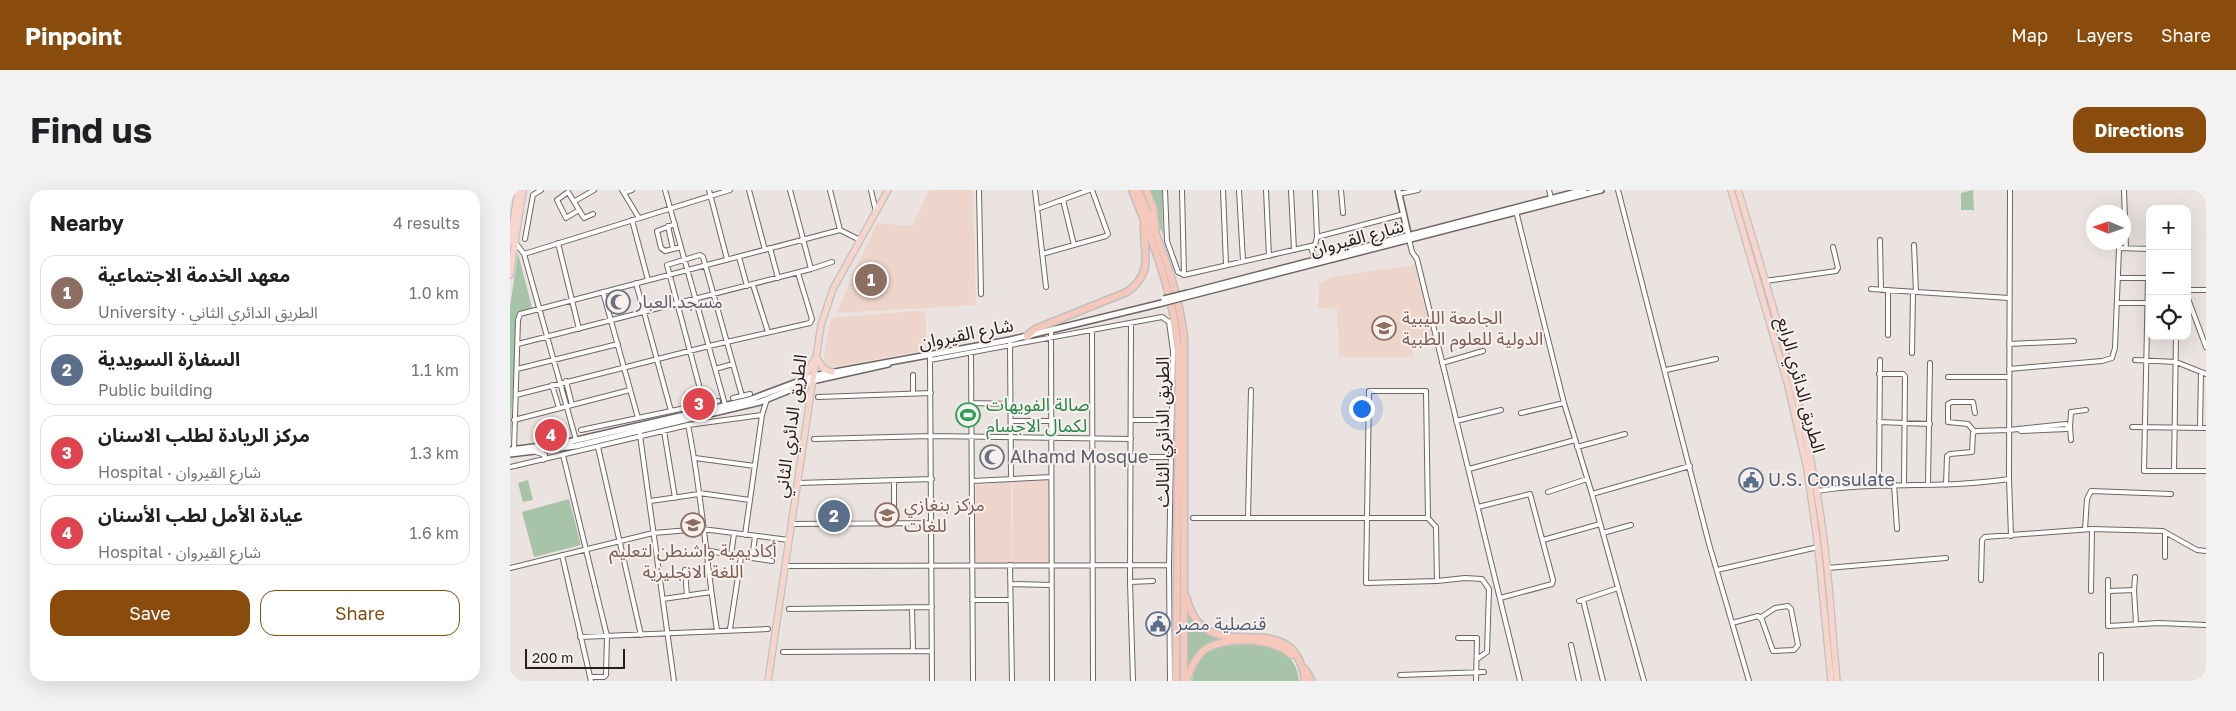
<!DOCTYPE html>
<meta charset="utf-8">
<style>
:root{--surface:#fff;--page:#f2f2f2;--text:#202124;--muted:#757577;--line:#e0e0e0;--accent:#894c0d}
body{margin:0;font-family:"Golos Text","Noto Sans Arabic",sans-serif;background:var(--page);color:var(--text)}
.controls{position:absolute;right:15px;top:15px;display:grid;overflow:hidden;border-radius:10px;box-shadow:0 5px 20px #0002}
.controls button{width:45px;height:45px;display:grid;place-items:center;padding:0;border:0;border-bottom:1px solid var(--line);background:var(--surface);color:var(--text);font:25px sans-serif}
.compass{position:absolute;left:1576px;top:15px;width:45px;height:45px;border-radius:50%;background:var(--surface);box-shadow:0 5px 20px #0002;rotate:272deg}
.scale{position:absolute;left:15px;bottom:12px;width:100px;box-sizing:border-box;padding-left:5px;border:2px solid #221f1e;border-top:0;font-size:14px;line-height:18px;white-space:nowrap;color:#221f1e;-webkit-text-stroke:4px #f8f0ed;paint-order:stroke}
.you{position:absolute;left:851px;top:218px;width:18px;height:18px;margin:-12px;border:4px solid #fff;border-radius:50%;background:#1a73e8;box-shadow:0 0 0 8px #1a73e833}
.badge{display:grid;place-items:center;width:32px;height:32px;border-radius:50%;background:var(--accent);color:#fff;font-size:16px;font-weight:700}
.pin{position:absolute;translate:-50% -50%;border:2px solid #fff;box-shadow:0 1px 5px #0006}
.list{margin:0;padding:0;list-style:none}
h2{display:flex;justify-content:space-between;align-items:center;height:65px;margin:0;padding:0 20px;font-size:21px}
h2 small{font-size:16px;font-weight:400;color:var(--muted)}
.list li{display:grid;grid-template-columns:32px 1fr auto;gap:15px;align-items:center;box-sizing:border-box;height:70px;margin:0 10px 10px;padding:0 10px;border:1px solid var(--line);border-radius:15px}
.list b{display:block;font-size:19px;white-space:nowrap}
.list p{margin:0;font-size:16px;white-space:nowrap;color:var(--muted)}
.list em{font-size:16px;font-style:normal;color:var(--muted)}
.actions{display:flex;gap:10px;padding:15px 20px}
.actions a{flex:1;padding:11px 0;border:1px solid var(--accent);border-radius:15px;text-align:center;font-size:18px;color:var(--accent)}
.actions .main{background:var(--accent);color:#fff}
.icon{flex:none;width:28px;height:28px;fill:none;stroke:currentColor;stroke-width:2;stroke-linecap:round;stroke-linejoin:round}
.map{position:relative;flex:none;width:1696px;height:491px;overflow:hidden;border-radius:15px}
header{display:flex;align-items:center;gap:30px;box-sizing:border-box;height:70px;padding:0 25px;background:var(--accent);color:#fff}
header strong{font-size:24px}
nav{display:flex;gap:28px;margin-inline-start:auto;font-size:18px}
.intro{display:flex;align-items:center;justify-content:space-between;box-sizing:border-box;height:120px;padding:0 30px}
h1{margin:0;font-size:35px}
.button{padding:12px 22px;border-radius:15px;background:var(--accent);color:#fff;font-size:18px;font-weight:700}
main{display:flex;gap:30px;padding:0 30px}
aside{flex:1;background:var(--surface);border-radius:15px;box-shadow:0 5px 20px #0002}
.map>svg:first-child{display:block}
</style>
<header>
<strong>Pinpoint</strong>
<nav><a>Map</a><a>Layers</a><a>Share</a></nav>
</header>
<div class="intro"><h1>Find us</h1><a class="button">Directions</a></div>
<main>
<aside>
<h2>Nearby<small>4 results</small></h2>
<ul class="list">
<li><span class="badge" style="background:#8d6e63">1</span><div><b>معهد الخدمة الاجتماعية</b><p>University · الطريق الدائري الثاني</p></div><em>1.0 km</em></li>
<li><span class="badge" style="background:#5c6f8a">2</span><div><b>السفارة السويدية</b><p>Public building</p></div><em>1.1 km</em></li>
<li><span class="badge" style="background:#e0444e">3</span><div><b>مركز الريادة لطلب الاسنان</b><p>Hospital · شارع القيروان</p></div><em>1.3 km</em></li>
<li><span class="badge" style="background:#e0444e">4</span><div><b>عيادة الأمل لطب الأسنان</b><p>Hospital · شارع القيروان</p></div><em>1.6 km</em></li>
</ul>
<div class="actions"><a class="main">Save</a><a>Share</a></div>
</aside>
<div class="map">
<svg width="1696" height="491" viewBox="0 0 1696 491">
<rect width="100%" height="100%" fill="#ebe3e0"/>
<!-- education -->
<path fill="#edd5cc" d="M419,0H463L466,115L326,123L367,33L402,36Z
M905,75L925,156H903V167H829L827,119L808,118L809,94L821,87Z
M406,121H413L416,124V160L323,177L318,176L314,172V165L321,128Z
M541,287V375L502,374L503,289Z
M501,292V372L464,373L466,295Z"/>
<!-- medical -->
<path fill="#e4d5e8" d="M186,199L189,215L176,218L172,202Z"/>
<!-- green -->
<path fill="#a7c4a8" d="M635,0H652L653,45Z
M1463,0L1464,20H1451V3Z
M8,63L22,118L7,122L0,255V117Z
M18,290L23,310L13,312L8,293Z
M59,309L71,355L24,367L12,322Z
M678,420C687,438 698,444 717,449C698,453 687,461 678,479Z
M751,454C773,462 786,465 789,491H682C688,450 718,454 751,454Z"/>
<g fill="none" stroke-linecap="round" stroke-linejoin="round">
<!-- minor casing -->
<g stroke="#6e6764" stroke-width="6">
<path id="minor" d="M112,0L129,28
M155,0L216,218
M199,0L217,69
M239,0L255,60
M320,0L330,40
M361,0L366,22
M469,0L471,104
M525,0L536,97
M655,0L657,51L668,82L674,85L805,55L807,47L805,0
M672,0L674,85
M713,0L716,75
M729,0L733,71
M756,0L759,66
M781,0L784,60
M831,0L833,23
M1039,0L1041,8
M1108,0L1199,354L1239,491
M1500,0L1499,289L1501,346
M1614,0L1616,58
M114,3L122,0
M889,4L908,0
M553,10L564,55
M65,11L84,0
M527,19L579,0
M69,20L56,28L47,10L58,2L74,28L83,24
M1006,21L1054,213L1082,304L1134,491
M122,30L138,90
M165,34L147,41L151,58L155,61L171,57
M158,36L163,59
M807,47L894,24
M15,49L23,5L31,0
M899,49L902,62L907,69L1010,491
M1370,50L1371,100
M5,52L14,64
M48,53L69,139
M1404,55L1406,102
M801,57L805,70
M260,58L268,88
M532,64L596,46L598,44L582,0
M229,67L237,96
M301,79L322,72
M1608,88H1640
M1638,88L1634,281H1696
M1255,91L1326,81L1328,78L1323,57
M243,95L258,142
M1361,99L1499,108
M1681,100H1696
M93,102L128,228
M1677,106L1696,157
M1607,113H1640
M621,133L620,392L623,491
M541,140L542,491
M582,141L583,491
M1378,145V100
M8,154L301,79L280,0
M500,154L501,289
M1499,154L1564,151
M461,163L463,491
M1402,163L1403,102
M420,168L422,491
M420,170L652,127L659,132L663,161L659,375L660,491
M1625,170L1666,172L1696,184
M932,173L973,161
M7,179L108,154
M205,179L223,174
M1499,179L1592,171L1602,168L1605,158L1609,58L1640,59
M1156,180L1206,169
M1369,184H1393L1395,186L1394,294
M1438,187H1499
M56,191L62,215
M42,195L49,218
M403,203V185
M6,205L199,156L300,133L302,129L288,83
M308,207L421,203
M223,208L240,204
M462,213L501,214
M194,214L157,75L190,65L193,67L232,206
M161,221L208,211
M1011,223L1054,213
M4,230L120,200
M621,230H662
M501,231H541
M946,231L991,220
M1369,232L1420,234
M178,235C192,303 196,372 207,440
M1558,237H1560L1561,222L1576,220
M1560,237L1561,250
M1622,237L1696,238
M129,238L164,491
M1690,238L1691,182
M71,240L161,221L126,93
M154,241L165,308
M1464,241L1458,234L1438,232V214L1442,212H1463L1465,223
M304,249L421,246L621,249
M66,250L14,64L220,0
M88,257L131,445
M1067,257L1115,244
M4,259L8,130L10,124L330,40L350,50
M26,262L35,265L33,270
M53,265L97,446L96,485L94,487H80
M621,267H662
M185,268L245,276
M501,268L541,265
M0,277L178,235L252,225
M959,279L1065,250
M1664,281L1666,146
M462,291L541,287
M288,293L422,289
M1369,294L1370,170
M1384,294L1387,339
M1418,294L1420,173
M1436,295L1437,266L1440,264L1462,262L1463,243L1466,241L1499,240L1556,234L1558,237L1557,239L1511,241L1509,239
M1307,301C1371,291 1435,299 1499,289
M1038,302L1077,289
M189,303L240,310
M1082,304L1180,276
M140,311L189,304
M968,317L1020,304L1043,390L1042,394L990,408
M738,327L741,200
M683,328H918
M282,334L422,333
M384,334V291
M1575,339L1577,309L1581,301L1661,304
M1093,343L1121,335
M224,344L221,365L242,368L245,347
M235,345L252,225L257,209
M1033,350L1090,334
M195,360L221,365
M52,365L81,491
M1655,367V343
M242,368L262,371
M500,375L502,491
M275,376L659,375
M0,378L143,343L192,339L279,350
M1317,378L1436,368
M175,380L177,406
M1207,380L1308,357
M1471,390L1472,350L1475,347L1582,339L1653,341L1687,360L1696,361
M1598,390V436L1649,433L1696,435
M927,391L926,337L918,328L916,201H859L856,393L927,391L955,388L972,389L979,399L977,462L967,469
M620,392L643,391
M501,394L541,395
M1624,400L1625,387
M1581,401L1582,339
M1599,401L1624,400L1626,434
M153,409L201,402
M462,410H500
M1073,410L1093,491
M1069,411L1108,398
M402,418L403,461
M279,419L422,417
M1222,433L1248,426L1252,430L1263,461L1284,460L1288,455L1281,419L1278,416L1265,418L1250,428
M220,439L231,367
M70,447L258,439
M948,448H967L966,491
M1061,455L1069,491
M273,462L422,461
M1591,465V491
M890,485L974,482"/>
</g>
<!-- secondary casing -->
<g stroke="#6e6764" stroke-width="8">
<path id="secondary" d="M888,0L899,48
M678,103L1074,0
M679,106L1091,0
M0,260L54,253L239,210L303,186L500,150L652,113
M0,264L66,256L216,220L250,212L302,191L378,174"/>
</g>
<!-- primary casing -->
<g stroke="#c1c0c0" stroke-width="8">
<path id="primary" d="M1221,0L1278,196L1297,279L1308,357L1321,491
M1228,0C1258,98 1288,197 1306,298C1318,362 1321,427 1327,491
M0,52L8,0
M0,85L13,0
M289,191L296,184L306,167L314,179L322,182
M282,199L292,203L299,212
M258,491L311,135L323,99L378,0"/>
</g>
<!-- trunk casing -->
<g stroke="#c1c0c0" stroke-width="9">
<path id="trunk" d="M622,0C645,57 667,112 669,174L666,491
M628,0C648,48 668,95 674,147V491
M636,0L643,17L646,39
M517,146L525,139L617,102C645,82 633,62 634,35
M676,406C695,488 783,406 795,491
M795,479L802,491
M676,491C681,480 684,469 693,461C712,445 765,448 781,465"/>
</g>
<!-- minor -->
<use href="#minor" stroke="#fff" stroke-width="4"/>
<!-- secondary -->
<use href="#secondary" stroke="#fff" stroke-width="5"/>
<!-- primary -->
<use href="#primary" stroke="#f8d5cc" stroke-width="5.5"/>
<!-- trunk -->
<use href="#trunk" stroke="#f6c7bb" stroke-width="6"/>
<!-- secondary-bridge casing -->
<g stroke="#6e6764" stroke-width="8" stroke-linecap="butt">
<path id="secondary-bridge" d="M654,109L678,103
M652,113L679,106"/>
</g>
<!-- secondary-bridge -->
<use href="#secondary-bridge" stroke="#fff" stroke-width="5"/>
</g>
<!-- icons -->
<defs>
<g id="mosque-ring" transform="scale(1.25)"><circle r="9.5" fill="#f8f0ed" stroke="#6b7280" stroke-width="1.5"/><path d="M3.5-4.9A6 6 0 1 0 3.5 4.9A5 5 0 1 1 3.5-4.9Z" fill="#6b7280"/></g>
<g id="university-ring" transform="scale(1.25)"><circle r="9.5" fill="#f8f0ed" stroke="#8d6e63" stroke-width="1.5"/><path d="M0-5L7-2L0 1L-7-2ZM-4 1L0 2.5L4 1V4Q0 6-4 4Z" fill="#8d6e63"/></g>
<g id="stadium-ring" transform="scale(1.25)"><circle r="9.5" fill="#f8f0ed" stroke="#2e9e5b" stroke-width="1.5"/><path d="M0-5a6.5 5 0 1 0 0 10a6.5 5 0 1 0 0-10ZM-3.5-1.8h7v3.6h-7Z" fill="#2e9e5b"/></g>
<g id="civic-ring" transform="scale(1.25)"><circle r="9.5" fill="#f8f0ed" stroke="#5c6f8a" stroke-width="1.5"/><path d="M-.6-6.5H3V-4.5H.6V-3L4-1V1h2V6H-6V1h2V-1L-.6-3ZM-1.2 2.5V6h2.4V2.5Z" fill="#5c6f8a"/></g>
</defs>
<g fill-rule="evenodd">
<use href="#mosque-ring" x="108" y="112"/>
<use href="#university-ring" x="874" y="138"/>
<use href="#stadium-ring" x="458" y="225"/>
<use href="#mosque-ring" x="482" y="267"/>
<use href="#civic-ring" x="1241" y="290"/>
<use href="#university-ring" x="377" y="325"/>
<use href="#university-ring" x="183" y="335"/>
<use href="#civic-ring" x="648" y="434"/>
</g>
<g text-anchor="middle" stroke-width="4" stroke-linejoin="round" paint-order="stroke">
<!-- street labels -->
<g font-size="18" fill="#221f1e" stroke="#f8f0ed">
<text transform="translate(847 48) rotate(-15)" y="6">شارع القيروان</text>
<text transform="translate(456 144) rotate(-11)" y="6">شارع القيروان</text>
<text transform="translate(1291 195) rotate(75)" y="6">الطريق الدائري الرابع</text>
<text transform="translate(281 236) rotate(-82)" y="6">الطريق الدائري الثاني</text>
<text transform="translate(653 242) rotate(-90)" y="6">الطريق الدائري الثالث</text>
</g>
<!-- worship labels -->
<g font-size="18" fill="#5b616d" stroke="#f8f0ed" text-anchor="start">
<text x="126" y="118">مسجد العبار</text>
<text x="500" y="273">Alhamd Mosque</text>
</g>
<!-- education labels -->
<g font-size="18" fill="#785e54" stroke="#f8f0ed" text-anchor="start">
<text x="892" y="134">الجامعة الليبية<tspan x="892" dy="21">الدولية للعلوم الطبية</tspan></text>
<text x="394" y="321">مركز بنغازي<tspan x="394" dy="21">للغات</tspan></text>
<text x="183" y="367" text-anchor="middle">أكاديمية واشنطن لتعليم<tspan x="183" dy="21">اللغة الانجليزية</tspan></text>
</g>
<!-- leisure labels -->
<g font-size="18" fill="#27864d" stroke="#f8f0ed" text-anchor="start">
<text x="476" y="221">صالة الفويهات<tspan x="476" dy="21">لكمال الاجسام</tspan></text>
</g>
<!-- service labels -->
<g font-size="18" fill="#4e5e75" stroke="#f8f0ed" text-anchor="start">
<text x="1258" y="296">U.S. Consulate</text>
<text x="666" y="440">قنصلية مصر</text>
</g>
</g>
</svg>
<div class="controls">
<button>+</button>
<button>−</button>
<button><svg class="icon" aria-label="locate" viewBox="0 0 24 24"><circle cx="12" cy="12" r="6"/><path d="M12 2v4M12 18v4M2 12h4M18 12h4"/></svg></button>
</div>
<svg class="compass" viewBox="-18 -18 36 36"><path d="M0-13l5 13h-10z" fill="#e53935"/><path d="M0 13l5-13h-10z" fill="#757577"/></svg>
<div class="scale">200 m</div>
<div class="you"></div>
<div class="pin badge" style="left:361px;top:90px;background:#8d6e63">1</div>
<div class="pin badge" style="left:324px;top:326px;background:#5c6f8a">2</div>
<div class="pin badge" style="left:189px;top:214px;background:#e0444e">3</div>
<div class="pin badge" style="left:41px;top:245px;background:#e0444e">4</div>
</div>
</main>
